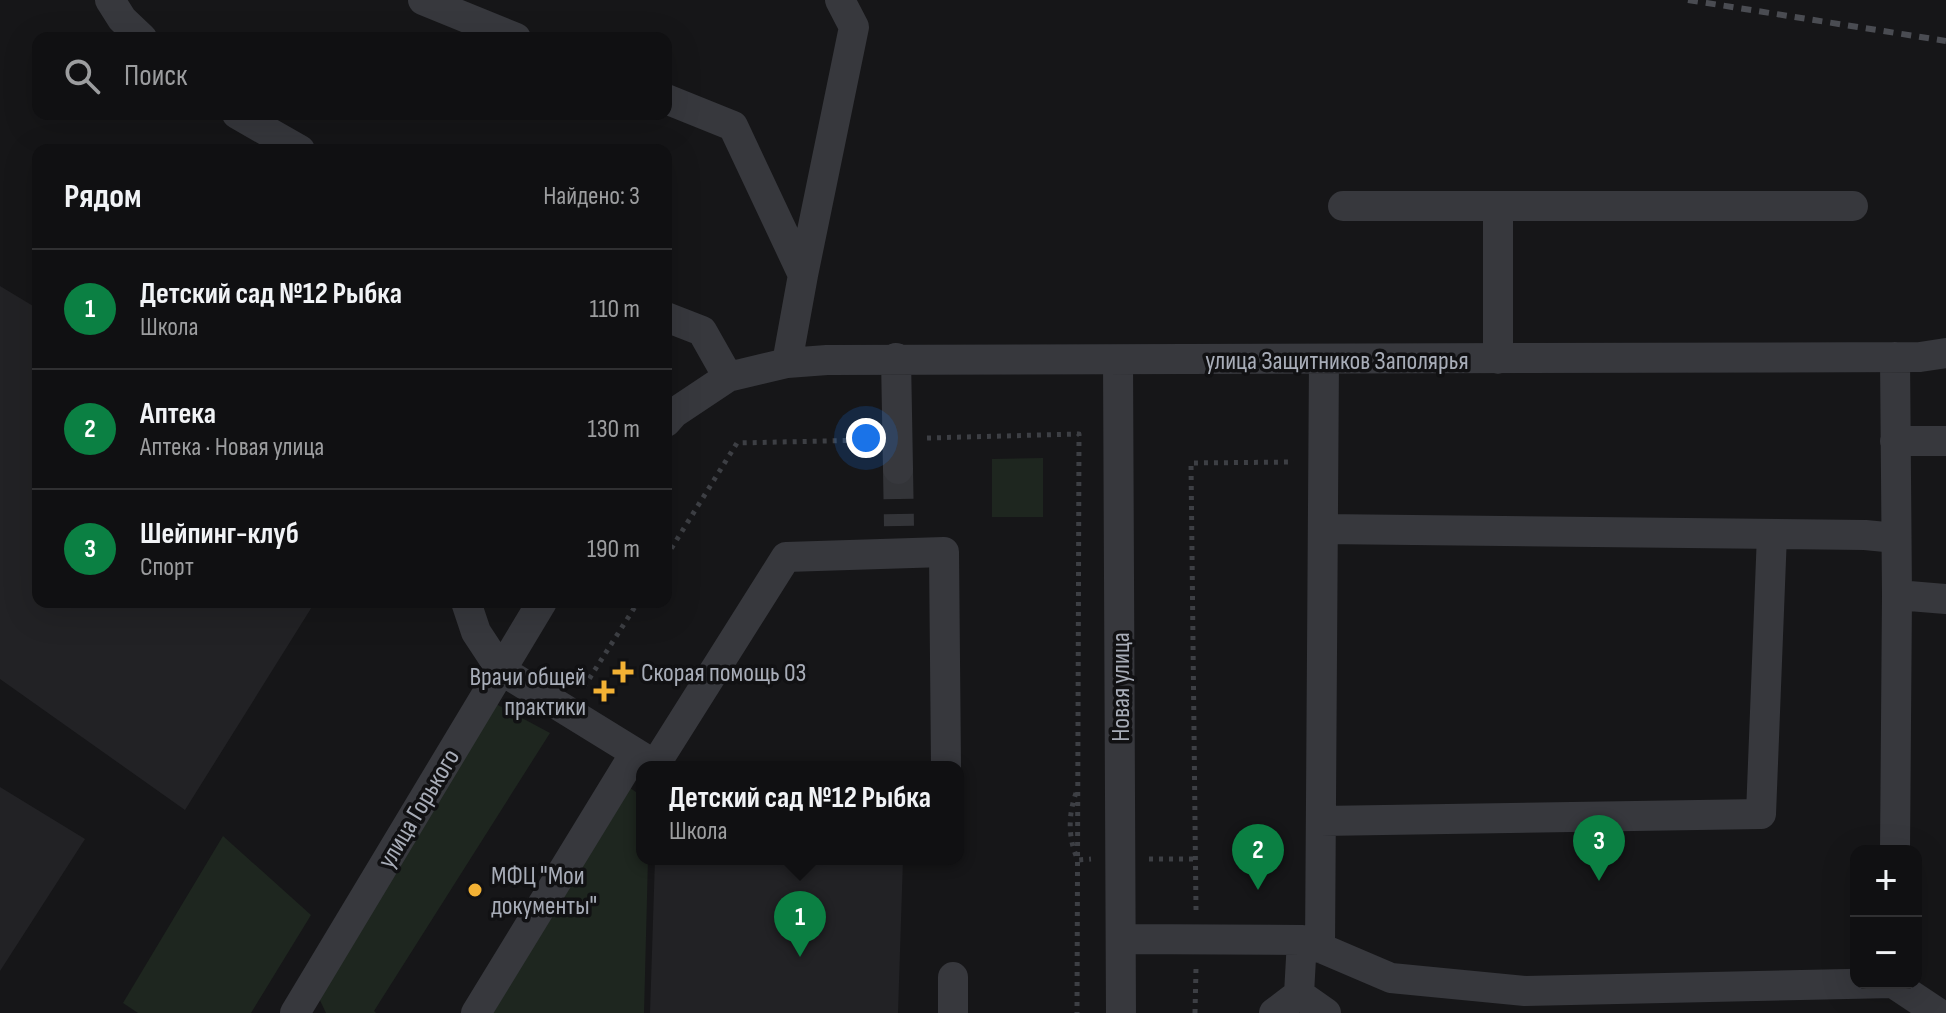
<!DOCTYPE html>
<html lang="ru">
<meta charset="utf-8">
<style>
:root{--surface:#101012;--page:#1e1e20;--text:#f1f3f6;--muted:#9c9d9f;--line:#303032;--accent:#0b8043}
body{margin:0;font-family:"Sofia Sans Condensed",sans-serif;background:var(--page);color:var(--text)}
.controls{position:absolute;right:24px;bottom:24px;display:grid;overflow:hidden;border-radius:16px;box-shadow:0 8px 32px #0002}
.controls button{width:72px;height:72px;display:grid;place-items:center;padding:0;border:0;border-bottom:2px solid var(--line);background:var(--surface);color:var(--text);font:40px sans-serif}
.you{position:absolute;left:866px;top:438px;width:28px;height:28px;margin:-20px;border:6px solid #fff;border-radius:50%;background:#1a73e8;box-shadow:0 0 0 12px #1a73e833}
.badge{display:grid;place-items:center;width:52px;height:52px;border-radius:50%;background:var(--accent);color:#fff;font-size:26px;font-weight:700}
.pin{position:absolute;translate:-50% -66px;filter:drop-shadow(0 2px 4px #0008)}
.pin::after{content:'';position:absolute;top:42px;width:28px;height:24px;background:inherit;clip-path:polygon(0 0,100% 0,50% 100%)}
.popup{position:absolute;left:636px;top:761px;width:328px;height:104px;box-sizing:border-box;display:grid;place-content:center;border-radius:16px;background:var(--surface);filter:drop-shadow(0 2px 6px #0005);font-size:26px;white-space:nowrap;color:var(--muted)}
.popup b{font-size:30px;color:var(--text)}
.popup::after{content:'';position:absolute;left:50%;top:100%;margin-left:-16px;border:16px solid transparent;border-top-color:var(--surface)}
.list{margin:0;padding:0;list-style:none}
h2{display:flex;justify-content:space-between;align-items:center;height:104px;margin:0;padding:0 32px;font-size:34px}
h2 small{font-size:26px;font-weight:400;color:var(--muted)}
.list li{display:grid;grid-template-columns:52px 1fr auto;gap:24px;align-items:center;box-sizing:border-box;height:120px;padding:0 32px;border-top:2px solid var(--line)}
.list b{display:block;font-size:30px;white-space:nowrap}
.list p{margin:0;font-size:26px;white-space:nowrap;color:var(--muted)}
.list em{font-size:26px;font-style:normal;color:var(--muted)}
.icon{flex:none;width:44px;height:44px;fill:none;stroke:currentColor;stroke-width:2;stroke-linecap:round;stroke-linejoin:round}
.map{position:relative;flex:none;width:1946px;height:1013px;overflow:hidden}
.search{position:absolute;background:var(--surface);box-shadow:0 8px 32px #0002;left:32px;top:32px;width:640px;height:88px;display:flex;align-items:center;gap:20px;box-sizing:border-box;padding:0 28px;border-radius:16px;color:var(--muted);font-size:30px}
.panel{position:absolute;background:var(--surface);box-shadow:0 8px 32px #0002;left:32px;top:144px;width:640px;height:464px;border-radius:16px}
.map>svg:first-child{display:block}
</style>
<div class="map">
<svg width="1946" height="1013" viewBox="0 0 1946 1013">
<rect width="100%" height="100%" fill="#161618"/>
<!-- built -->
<path fill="#222225" d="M0,286L38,309V602H315L185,810L0,679Z
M0,787L85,839L0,971Z
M655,859H903L898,1013H650Z"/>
<!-- green -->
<path fill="#1e261f" d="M1043,458V517H992V459Z
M496,704L550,733L374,1011L376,1013H326L316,992Z
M612,776L642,796V859H648L644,1013H464Z
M223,836L311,915L251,1013H138L123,1003Z"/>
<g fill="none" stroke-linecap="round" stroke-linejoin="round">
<!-- minor-tunnel -->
<path stroke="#333438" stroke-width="30" stroke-dasharray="30 15" stroke-linecap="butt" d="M898,469L899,526"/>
<!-- path -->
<path stroke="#3d3f44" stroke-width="5" stroke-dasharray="4 6" stroke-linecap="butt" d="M927,438L1079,434L1077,1013
M666,557L737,443L869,440
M584,687L638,602
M1076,793C1068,815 1068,839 1078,860L1091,859
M1149,859H1195
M1196,910L1191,463L1294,462
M1195,1013L1196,968"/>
<!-- minor -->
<path stroke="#37383d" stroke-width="30" d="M110,0L122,19L142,38
M423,0L516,38
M666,99L733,126L803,275L787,363
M237,114L300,150
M1343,206H1498
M803,275L854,27L840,0
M666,317L702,331L728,377
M1895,357L1897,595L1895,851
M896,358L898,469
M1498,359V206H1853
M1118,360L1121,1013
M666,422L674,413L728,377L787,363L827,360L1920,357L1946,353
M1895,441H1946
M1323,529L1865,535L1896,538
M1897,595L1946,599
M466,602L476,632L501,670L655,765L786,557L944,552L946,767
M1321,821L1761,814L1772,534
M1121,939L1302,940L1391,978L1525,991L1893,983
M1302,940L1299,994L1326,1013
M1320,948L1324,360
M1893,983L1938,1013
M295,1013L542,602
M476,1013L635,753
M953,1013V977
M1274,1013L1299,994"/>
<!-- rail -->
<path stroke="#4a4c52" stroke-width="6" stroke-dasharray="10 8" stroke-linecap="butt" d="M1688,0L1946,41"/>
</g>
<!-- markers -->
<g fill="#f2b134" stroke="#111113" stroke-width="3">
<path d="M619 660h8v8h8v8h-8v8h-8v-8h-8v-8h8z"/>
<path d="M600 679h8v8h8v8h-8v8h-8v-8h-8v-8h8z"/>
<circle cx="475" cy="890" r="8"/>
</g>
<g text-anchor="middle" stroke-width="7" stroke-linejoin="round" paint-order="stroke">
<!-- street labels -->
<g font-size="26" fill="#a8adb8" stroke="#111113">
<text x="1337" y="369">улица Защитников Заполярья</text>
<text transform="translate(1120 687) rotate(-90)" y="9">Новая улица</text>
<text transform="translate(418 808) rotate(-59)" y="9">улица Горького</text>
</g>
<!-- poi labels -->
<g font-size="26" fill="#a8adb8" stroke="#111113" text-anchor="start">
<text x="641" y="681">Скорая помощь 03</text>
<text x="586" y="685" text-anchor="end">Врачи общей<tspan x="586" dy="30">практики</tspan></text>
<text x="491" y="884">МФЦ "Мои<tspan x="491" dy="30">документы"</tspan></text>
</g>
</g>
</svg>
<div class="controls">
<button>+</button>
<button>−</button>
</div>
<div class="you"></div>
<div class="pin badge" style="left:800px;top:957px">1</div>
<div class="popup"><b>Детский сад №12 Рыбка</b>Школа</div>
<div class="pin badge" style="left:1258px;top:890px">2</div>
<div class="pin badge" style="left:1599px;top:881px">3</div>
<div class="search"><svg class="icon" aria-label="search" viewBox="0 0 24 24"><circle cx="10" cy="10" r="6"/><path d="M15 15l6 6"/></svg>Поиск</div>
<section class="panel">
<h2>Рядом<small>Найдено: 3</small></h2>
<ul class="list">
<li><span class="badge">1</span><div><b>Детский сад №12 Рыбка</b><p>Школа</p></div><em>110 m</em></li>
<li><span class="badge">2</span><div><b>Аптека</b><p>Аптека · Новая улица</p></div><em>130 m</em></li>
<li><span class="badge">3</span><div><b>Шейпинг-клуб</b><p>Спорт</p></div><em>190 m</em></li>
</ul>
</section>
</div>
